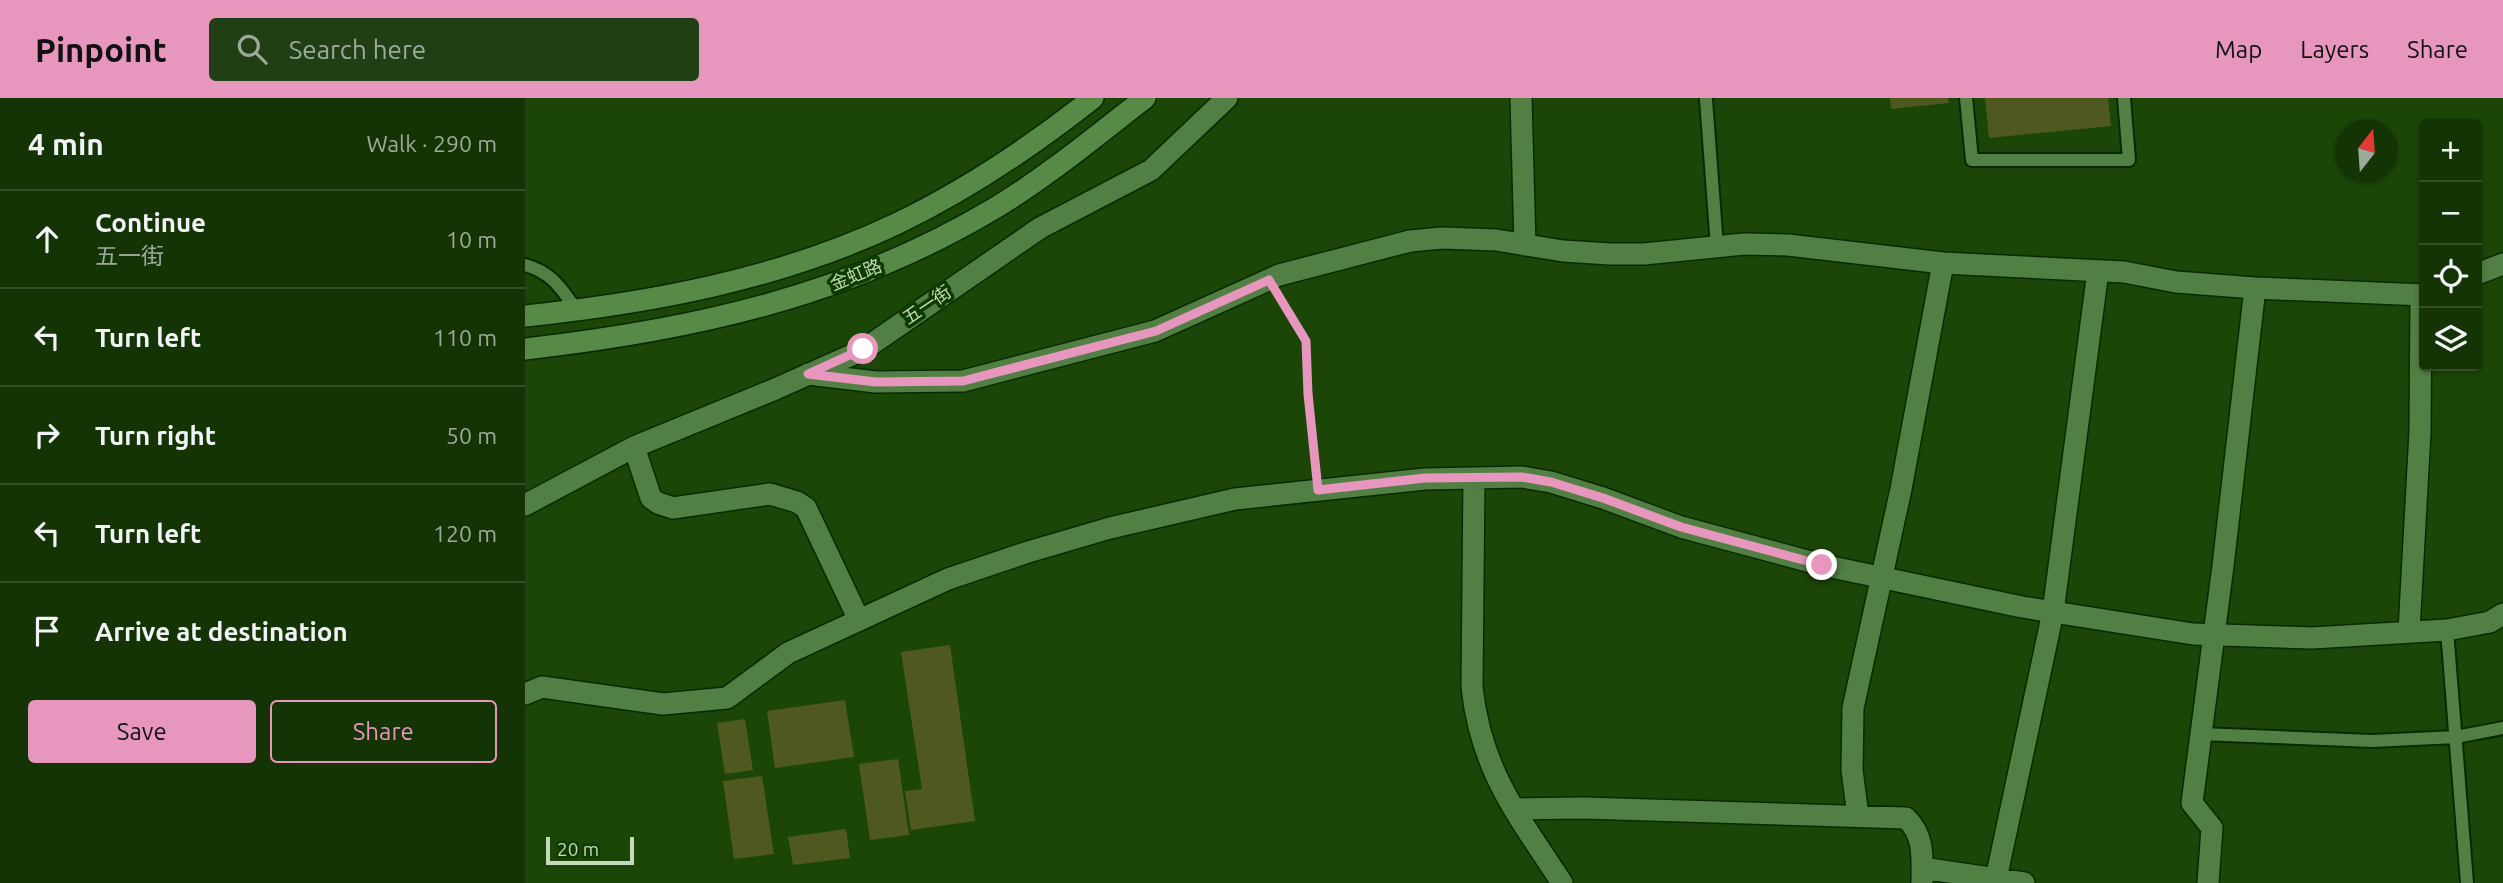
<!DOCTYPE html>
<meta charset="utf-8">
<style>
:root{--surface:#143406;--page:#213f14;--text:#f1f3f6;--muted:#9daa9b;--line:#334f28;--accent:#e797bd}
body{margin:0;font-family:Ubuntu,"Noto Sans SC",sans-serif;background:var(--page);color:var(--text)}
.controls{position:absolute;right:21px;top:21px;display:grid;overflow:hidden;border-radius:7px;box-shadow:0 2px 5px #0004}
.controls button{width:63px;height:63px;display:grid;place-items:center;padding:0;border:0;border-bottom:2px solid var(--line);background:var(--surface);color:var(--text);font:35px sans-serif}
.compass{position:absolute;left:1810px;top:21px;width:63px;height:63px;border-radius:50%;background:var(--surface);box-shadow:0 2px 5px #0004;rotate:17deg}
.scale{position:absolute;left:21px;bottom:18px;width:88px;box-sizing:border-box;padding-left:7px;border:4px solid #c2daba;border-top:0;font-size:19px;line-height:24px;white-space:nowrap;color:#c2daba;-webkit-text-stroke:5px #103b00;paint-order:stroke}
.stop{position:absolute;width:21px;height:21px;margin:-16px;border:5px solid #e797bd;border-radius:50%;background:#fff}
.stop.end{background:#e797bd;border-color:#fff;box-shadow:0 2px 7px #0008}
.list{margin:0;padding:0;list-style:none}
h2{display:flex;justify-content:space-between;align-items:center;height:91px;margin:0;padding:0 28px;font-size:30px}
h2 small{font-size:23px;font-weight:400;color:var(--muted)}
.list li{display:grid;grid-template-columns:46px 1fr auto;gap:21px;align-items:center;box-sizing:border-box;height:98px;padding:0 28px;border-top:2px solid var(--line)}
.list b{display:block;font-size:26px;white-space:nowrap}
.list p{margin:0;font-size:23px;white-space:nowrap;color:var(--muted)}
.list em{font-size:23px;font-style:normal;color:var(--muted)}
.actions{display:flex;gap:14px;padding:21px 28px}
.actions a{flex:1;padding:16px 0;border:2px solid var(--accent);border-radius:7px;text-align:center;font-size:24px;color:var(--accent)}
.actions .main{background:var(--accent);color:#111}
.icon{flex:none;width:38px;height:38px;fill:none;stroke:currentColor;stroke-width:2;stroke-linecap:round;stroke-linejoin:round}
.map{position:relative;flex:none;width:1978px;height:785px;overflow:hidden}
header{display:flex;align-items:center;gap:42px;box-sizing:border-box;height:98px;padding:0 35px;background:var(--accent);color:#111}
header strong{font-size:33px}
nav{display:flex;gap:38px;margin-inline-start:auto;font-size:24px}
.search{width:490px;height:63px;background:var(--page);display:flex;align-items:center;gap:18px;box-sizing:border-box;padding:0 24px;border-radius:7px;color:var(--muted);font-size:26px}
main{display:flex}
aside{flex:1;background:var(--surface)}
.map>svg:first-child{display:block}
</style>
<header>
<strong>Pinpoint</strong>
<div class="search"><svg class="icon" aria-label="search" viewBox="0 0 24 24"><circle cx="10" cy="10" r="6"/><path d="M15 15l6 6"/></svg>Search here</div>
<nav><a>Map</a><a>Layers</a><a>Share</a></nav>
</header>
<main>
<aside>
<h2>4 min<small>Walk · 290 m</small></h2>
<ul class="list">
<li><svg class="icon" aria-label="ahead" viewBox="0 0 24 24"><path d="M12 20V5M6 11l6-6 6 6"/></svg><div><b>Continue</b><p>五一街</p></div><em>10 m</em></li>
<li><svg class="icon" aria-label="left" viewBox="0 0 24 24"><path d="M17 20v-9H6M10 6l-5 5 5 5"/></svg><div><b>Turn left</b></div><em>110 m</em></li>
<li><svg class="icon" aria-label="right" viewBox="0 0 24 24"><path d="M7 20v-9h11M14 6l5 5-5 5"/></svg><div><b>Turn right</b></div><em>50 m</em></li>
<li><svg class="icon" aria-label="left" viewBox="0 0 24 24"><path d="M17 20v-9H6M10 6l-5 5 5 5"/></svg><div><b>Turn left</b></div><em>120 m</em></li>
<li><svg class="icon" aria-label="arrive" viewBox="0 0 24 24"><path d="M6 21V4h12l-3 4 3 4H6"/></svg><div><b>Arrive at destination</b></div></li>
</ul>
<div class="actions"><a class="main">Save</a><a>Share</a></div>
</aside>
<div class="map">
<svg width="1978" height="785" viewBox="0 0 1978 785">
<rect width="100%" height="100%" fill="#1b4608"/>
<!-- building -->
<path fill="#4f591f" d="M1365,0H1423L1424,5L1366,11Z
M1460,0H1583L1586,28L1464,40Z
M425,547L450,723L386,732L380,693L397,691L376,554Z
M320,602L329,659L250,670L242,613Z
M220,621L228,672L200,676L192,625Z
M373,661L384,737L345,742L334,666Z
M237,678L249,756L209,761L198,683Z
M321,731L325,760L268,767L263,739Z"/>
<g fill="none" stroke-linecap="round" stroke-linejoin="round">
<!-- service casing -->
<g stroke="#092a00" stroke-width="16">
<path id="service" d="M1441,0L1447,62H1604L1599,0
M1181,1L1192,149
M0,167C28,175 35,190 52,212
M1922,532L1942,785
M1676,636L1847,643L1931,639L1978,630"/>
</g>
<!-- minor casing -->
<g stroke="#092a00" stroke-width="24">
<path id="minor" d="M996,0L1000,147
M1952,176L1978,166
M283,276L351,284L438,283L630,233L754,177L885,143L917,140L971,142L1038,153L1085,156H1119L1219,146L1263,147L1418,165L1599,174L1651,184L1730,190L1899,197
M109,349L126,400L133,405L148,410L245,396L272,404L281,410L334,522
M949,380L947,589C956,673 993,717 1037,785
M0,407L109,349L248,292L338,252L515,130L626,72L702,0
M1884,533L1895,334L1896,198
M0,596L17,589L138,606L202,600L263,555L423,481L503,454L585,430L710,401L900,381L997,379L1026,384L1078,400L1156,429L1297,467L1497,509L1668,536L1787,540L1922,532L1965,524L1978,516
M990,711L1059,710L1381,720C1400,738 1397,760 1397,785
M1333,718L1327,672L1328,610L1376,391L1418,165
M1397,770L1499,785
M1471,781L1528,514L1573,173
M1683,785L1687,730L1667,705L1698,468L1730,190"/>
</g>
<!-- primary casing -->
<g stroke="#092a00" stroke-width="24">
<path id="primary" d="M0,218C126,205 255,181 371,126C442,92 506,49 568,0
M0,251C168,232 323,198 470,110C523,78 571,38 620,0"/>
</g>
<!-- path -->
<path stroke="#597d4a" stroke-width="4.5" stroke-dasharray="5 3.5" stroke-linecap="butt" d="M756,201L781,243L791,370"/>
<!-- service -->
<use href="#service" stroke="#527f43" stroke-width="12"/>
<!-- minor -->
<use href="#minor" stroke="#527f43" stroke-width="21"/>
<!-- primary -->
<use href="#primary" stroke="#588a47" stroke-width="21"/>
</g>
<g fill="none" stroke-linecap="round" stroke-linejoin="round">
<!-- route -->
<path stroke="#e797bd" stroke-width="9" d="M338,251L283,276L351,284L438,283L631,233L744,182L781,243L783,296L793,392L900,380L997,379L1026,384L1078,400L1156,429L1297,467"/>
</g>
<g text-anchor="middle" stroke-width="7" stroke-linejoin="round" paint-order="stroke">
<!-- street labels -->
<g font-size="18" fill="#c2daba" stroke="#103b00">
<text transform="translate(331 177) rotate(-22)" y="6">金虹路</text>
<text transform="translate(402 207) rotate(-34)" y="6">五一街</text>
</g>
</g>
</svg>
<div class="controls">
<button>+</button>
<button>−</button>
<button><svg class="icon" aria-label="locate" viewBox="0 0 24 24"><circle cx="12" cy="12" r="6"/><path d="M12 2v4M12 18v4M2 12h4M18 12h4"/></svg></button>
<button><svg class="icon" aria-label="layers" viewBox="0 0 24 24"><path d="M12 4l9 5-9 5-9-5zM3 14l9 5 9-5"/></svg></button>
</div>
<svg class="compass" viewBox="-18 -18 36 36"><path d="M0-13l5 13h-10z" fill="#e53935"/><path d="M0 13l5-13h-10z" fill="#9daa9b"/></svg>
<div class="scale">20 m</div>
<div class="stop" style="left:338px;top:251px"></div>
<div class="stop end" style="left:1297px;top:467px"></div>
</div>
</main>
